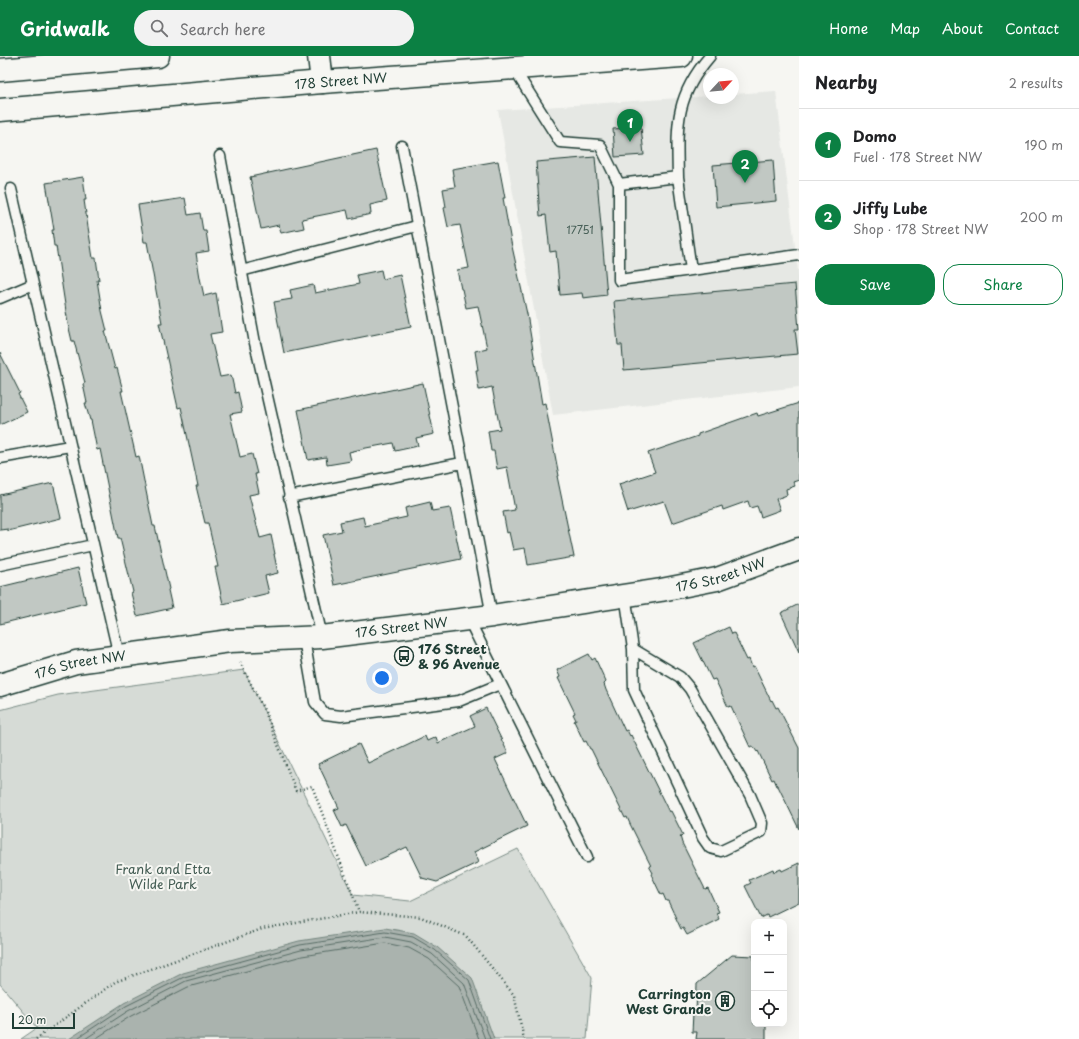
<!DOCTYPE html>
<meta charset="utf-8">
<style>
:root{--surface:#fff;--page:#f2f2f2;--text:#202124;--muted:#757577;--line:#e0e0e0;--accent:#0b8043}
body{margin:0;font-family:"Playpen Sans",sans-serif;background:var(--page);color:var(--text)}
.controls{position:absolute;right:12px;bottom:12px;display:grid;overflow:hidden;border-radius:8px;box-shadow:0 4px 16px #0002}
.controls button{width:36px;height:36px;display:grid;place-items:center;padding:0;border:0;border-bottom:1px solid var(--line);background:var(--surface);color:var(--text);font:20px sans-serif}
.compass{position:absolute;left:703px;top:12px;width:36px;height:36px;border-radius:50%;background:var(--surface);box-shadow:0 4px 16px #0002;rotate:64deg}
.scale{position:absolute;left:12px;bottom:10px;width:63px;box-sizing:border-box;padding-left:4px;border:2px solid #1f3d34;border-top:0;font-size:11px;line-height:14px;white-space:nowrap;color:#1f3d34;-webkit-text-stroke:3px #f6f6f2;paint-order:stroke}
.you{position:absolute;left:382px;top:622px;width:14px;height:14px;margin:-10px;border:3px solid #fff;border-radius:50%;background:#1a73e8;box-shadow:0 0 0 6px #1a73e833}
.badge{display:grid;place-items:center;width:26px;height:26px;border-radius:50%;background:var(--accent);color:#fff;font-size:13px;font-weight:700}
.pin{position:absolute;translate:-50% -33px;filter:drop-shadow(0 1px 2px #0008)}
.pin::after{content:'';position:absolute;top:21px;width:14px;height:12px;background:inherit;clip-path:polygon(0 0,100% 0,50% 100%)}
.list{margin:0;padding:0;list-style:none}
h2{display:flex;justify-content:space-between;align-items:center;height:52px;margin:0;padding:0 16px;font-size:17px}
h2 small{font-size:13px;font-weight:400;color:var(--muted)}
.list li{display:grid;grid-template-columns:26px 1fr auto;gap:12px;align-items:center;box-sizing:border-box;height:72px;padding:0 16px;border-top:1px solid var(--line)}
.list b{display:block;font-size:15px;white-space:nowrap}
.list p{margin:0;font-size:13px;white-space:nowrap;color:var(--muted)}
.list em{font-size:13px;font-style:normal;color:var(--muted)}
.actions{display:flex;gap:8px;padding:12px 16px}
.actions a{flex:1;padding:9px 0;border:1px solid var(--accent);border-radius:16px;text-align:center;font-size:14px;color:var(--accent)}
.actions .main{background:var(--accent);color:#fff}
.icon{flex:none;width:22px;height:22px;fill:none;stroke:currentColor;stroke-width:2;stroke-linecap:round;stroke-linejoin:round}
.map{position:relative;flex:none;width:799px;height:983px;overflow:hidden}
header{display:flex;align-items:center;gap:24px;box-sizing:border-box;height:56px;padding:0 20px;background:var(--accent);color:#fff}
header strong{font-size:19px}
nav{display:flex;gap:22px;margin-inline-start:auto;font-size:14px}
.search{width:280px;height:36px;background:var(--page);display:flex;align-items:center;gap:10px;box-sizing:border-box;padding:0 14px;border-radius:22px;color:var(--muted);font-size:15px}
main{display:flex}
aside{flex:1;background:var(--surface)}
.map>svg:first-child{display:block}
</style>
<header>
<strong>Gridwalk</strong>
<div class="search"><svg class="icon" aria-label="search" viewBox="0 0 24 24"><circle cx="10" cy="10" r="6"/><path d="M15 15l6 6"/></svg>Search here</div>
<nav><a>Home</a><a>Map</a><a>About</a><a>Contact</a></nav>
</header>
<main>
<div class="map">
<svg width="799" height="983" viewBox="0 0 799 983">
<rect width="100%" height="100%" fill="#f6f6f2"/>
<filter id="ink" filterUnits="userSpaceOnUse"><feTurbulence type="fractalNoise" baseFrequency=".025" numOctaves="2"/><feDisplacementMap in="SourceGraphic" scale="8" xChannelSelector="R" yChannelSelector="G"/><feConvolveMatrix kernelMatrix="1 2 1 2 8 2 1 2 1" color-interpolation-filters="sRGB"/></filter>
<g filter="url(#ink)">
<!-- built -->
<path fill="#e6e8e4" d="M776,35L799,223V331L553,359L498,54L709,40V42H733V38Z"/>
<!-- green -->
<path fill="#d6dbd6" stroke="#7a8c85" d="M244,614L353,839L410,845L518,793L592,922L587,983H21L37,972L0,928V654L58,639Z"/>
<!-- water -->
<path fill="#aab3ae" stroke="#72847d" d="M385,872L414,877L437,891L472,922L494,983H69L124,947L183,917L299,885Z"/>
<g fill="none" stroke-linecap="round" stroke-linejoin="round">
<!-- shore -->
<path stroke="#576c65" stroke-width="1" d="M76,983L126,950L184,921L300,889L385,876L413,881L435,894L469,924L490,983
M85,983L128,955L186,925L301,894L385,881L411,886L432,898L464,927L485,983
M95,983L131,960L188,931L302,900L385,887L409,892L429,903L459,930L479,983"/>
</g>
<!-- building -->
<path fill="#c1c8c3" stroke="#1f3d34" d="M641,71L644,99L615,101L613,73Z
M376,94L387,145L370,149L371,158L349,163L347,154L302,163L304,172L281,177L279,169L261,173L250,121Z
M595,101L607,239L583,242L582,237L560,239L556,195L550,196L546,159L540,160L536,106Z
M773,104L776,145L716,151L713,109Z
M498,105L505,142H503L511,186L527,258L542,348L545,347L559,420H557L574,501L528,509L525,492L513,494L509,476L507,477L503,456L515,454L507,411L497,413L494,395H491L488,375L500,373L492,331L479,334L476,314H478L475,295L487,292L478,250L466,252L462,233H461L457,214L469,212L460,169L448,171L444,152L446,151L443,133L455,131L452,113Z
M83,121L86,144H84L87,165L93,202H96L99,224H97L102,255L107,275H105L115,313L117,312L123,335H121L136,401L139,400L153,470H155L169,533L168,534L172,552L137,560L131,537L133,536L120,482H118L100,393L97,394L91,364H90L85,347H87L83,328L85,327L74,285H72L68,268L56,190H54L52,174H54L46,127Z
M185,142L188,159L200,157L203,175H206L209,195L196,197L200,222L204,240L216,237L222,276L210,278L220,321L231,319L235,337L238,336L242,356L230,358L240,401L252,398L257,418H255L259,437L249,439L260,482L271,479L275,498H274L278,517L265,520L269,537L223,548L215,511H218L208,467H205L196,430H198L181,351L178,352L166,298L159,267H162L147,186H144L138,149Z
M381,214L383,223L400,219L411,271L284,297L274,246L292,243L290,234L313,229L315,237L359,228L357,219Z
M795,228L799,273H795L798,298L624,314L622,289H618L614,245Z
M0,297L20,337L18,338L27,356L0,369Z
M423,327L434,378L416,382L418,390L395,395L393,387L366,392L349,396L351,405L327,409L326,401L308,404L298,354Z
M799,347V424L793,426L795,430L786,433L787,439L776,443L780,454L761,461L757,450L750,452L748,445L723,454L722,450L672,467L664,445L628,456L619,428L655,416L648,397L698,380V378L757,357L758,360Z
M53,427L61,462L8,475V473L0,474V439Z
M430,446L432,455L450,452L461,503L334,529L323,479L342,475L340,466L363,461L365,470L407,461L405,452Z
M78,512L86,547L0,568V531Z
M799,548V596L781,557Z
M729,571L732,578L734,577L747,604L749,603L752,611L754,610L771,645L772,644L776,652L778,651L799,692V773L778,730H777L774,723L772,724L758,695L757,696L753,690L750,691L731,650L728,651L715,623L712,624L694,587Z
M589,598L592,604L595,602L606,626L604,628L606,634L625,675L627,674L630,680L631,679L669,756L671,755L683,779L680,780L682,787L705,833L708,832L719,856L716,857L719,863L687,879L683,872L681,873L668,845H666L663,838L661,839L651,818L653,817L649,810H651L630,768L627,761L625,762L591,693H590L586,685L584,686L574,665L576,664L573,658L575,657L558,622L560,621L557,614Z
M486,652L508,697L495,703L527,770L474,796L479,806L437,826L422,822L407,791L366,810L346,769L342,771L334,754L339,752L318,708L359,688L368,707L425,680L427,685L436,681L438,687L475,670L470,660Z
M799,807V846L768,861L767,859L761,862L745,830L751,827L749,824L773,813L774,816L781,813L782,815Z
M732,899L754,900V968H766V983H696L697,976H692L693,957H696L697,928Z"/>
<g fill="none" stroke-linecap="round" stroke-linejoin="round">
<!-- service casing -->
<g stroke="#1f3d34" stroke-width="13">
<path id="service" d="M514,13L560,86L600,89L619,128L678,121C677,70 674,42 710,0
M402,90L492,560
M220,100L255,287L322,581
M678,121L691,214
M619,128V224L799,199
M11,133L119,600
M241,215L417,170
M0,242L33,228
M0,402L70,390
M289,441L462,407
M0,509L93,489
M625,538L633,593L634,634L703,782L710,792L721,795L761,776L762,767L750,739L690,633L680,621L633,593
M468,562L587,801
M304,583L315,646L325,658L341,660L459,645L500,628"/>
</g>
<!-- tertiary casing -->
<g stroke="#1f3d34" stroke-width="25">
<g id="tertiary">
<path d="M319,0L322,26"/>
<path id="s1" d="M0,629L76,606L230,585L322,581L492,560L661,534L717,523L799,493"/>
</g>
</g>
<!-- secondary casing -->
<g stroke="#1f3d34" stroke-width="25">
<g id="secondary">
<path d="M0,14L158,0"/>
<path id="s2" d="M0,54L322,26L681,0"/>
</g>
</g>
<!-- path -->
<path stroke="#1f3d34" stroke-width="2.5" stroke-dasharray="1 3" stroke-linecap="butt" d="M240,606L266,658L296,735L312,730L359,856
M36,983L115,926L262,873L359,856L421,861L466,880L514,939L524,983"/>
<!-- service -->
<use href="#service" stroke="#f6f6f2" stroke-width="10"/>
<!-- tertiary -->
<use href="#tertiary" stroke="#f6f6f2" stroke-width="22"/>
<!-- secondary -->
<use href="#secondary" stroke="#f6f6f2" stroke-width="22"/>
</g>
</g>
<!-- icons -->
<defs>
<g id="bus-ring" transform="scale(1)"><circle r="9.5" fill="#f6f6f2" stroke="#1f3d34" stroke-width="1.5"/><path d="M-5-6H5V4H4V6H2V4H-2V6H-4V4H-5ZM-3.5-4V0h7V-4ZM-3.5 1.2v1.5H-2V1.2ZM2 1.2v1.5H3.5V1.2Z" fill="#1f3d34"/></g>
<g id="building-ring" transform="scale(1)"><circle r="9.5" fill="#f6f6f2" stroke="#1f3d34" stroke-width="1.5"/><path d="M-4-6H4V6H1V3H-1V6H-4ZM-2.5-4.3h1.7v1.8h-1.7ZM.8-4.3h1.7v1.8H.8ZM-2.5-1h1.7V.8h-1.7ZM.8-1h1.7V.8H.8Z" fill="#1f3d34"/></g>
</defs>
<g fill-rule="evenodd">
<use href="#bus-ring" x="404" y="600"/>
<use href="#building-ring" x="725" y="945"/>
</g>
<g text-anchor="middle" stroke-width="4" stroke-linejoin="round" paint-order="stroke">
<!-- number labels -->
<g font-size="11" fill="#486058">
<text x="580" y="178">17751</text>
</g>
<!-- street labels -->
<g font-size="13" fill="#1f3d34" stroke="#f6f6f2">
<text dy="5" stroke="none"><textPath href="#s2" startOffset="342">178 Street NW</textPath></text>
<text dy="5" stroke="none"><textPath href="#s1" startOffset="731">176 Street NW</textPath></text>
<text dy="5" stroke="none"><textPath href="#s1" startOffset="407">176 Street NW</textPath></text>
<text dy="5" stroke="none"><textPath href="#s1" startOffset="83">176 Street NW</textPath></text>
</g>
<!-- poi labels -->
<g font-size="13" font-weight="bold" fill="#1f3d34" stroke="#f6f6f2" text-anchor="start">
<text x="418" y="598">176 Street<tspan x="418" dy="15">&amp; 96 Avenue</tspan></text>
<text x="711" y="943" text-anchor="end">Carrington<tspan x="711" dy="15">West Grande</tspan></text>
</g>
<!-- park labels -->
<g font-size="13" fill="#445d54" stroke="#f6f6f2">
<text x="163" y="818">Frank and Etta<tspan x="163" dy="15">Wilde Park</tspan></text>
</g>
</g>
</svg>
<div class="controls">
<button>+</button>
<button>−</button>
<button><svg class="icon" aria-label="locate" viewBox="0 0 24 24"><circle cx="12" cy="12" r="6"/><path d="M12 2v4M12 18v4M2 12h4M18 12h4"/></svg></button>
</div>
<svg class="compass" viewBox="-18 -18 36 36"><path d="M0-13l5 13h-10z" fill="#e53935"/><path d="M0 13l5-13h-10z" fill="#757577"/></svg>
<div class="scale">20 m</div>
<div class="you"></div>
<div class="pin badge" style="left:630px;top:86px">1</div>
<div class="pin badge" style="left:745px;top:127px">2</div>
</div>
<aside>
<h2>Nearby<small>2 results</small></h2>
<ul class="list">
<li><span class="badge">1</span><div><b>Domo</b><p>Fuel · 178 Street NW</p></div><em>190 m</em></li>
<li><span class="badge">2</span><div><b>Jiffy Lube</b><p>Shop · 178 Street NW</p></div><em>200 m</em></li>
</ul>
<div class="actions"><a class="main">Save</a><a>Share</a></div>
</aside>
</main>
